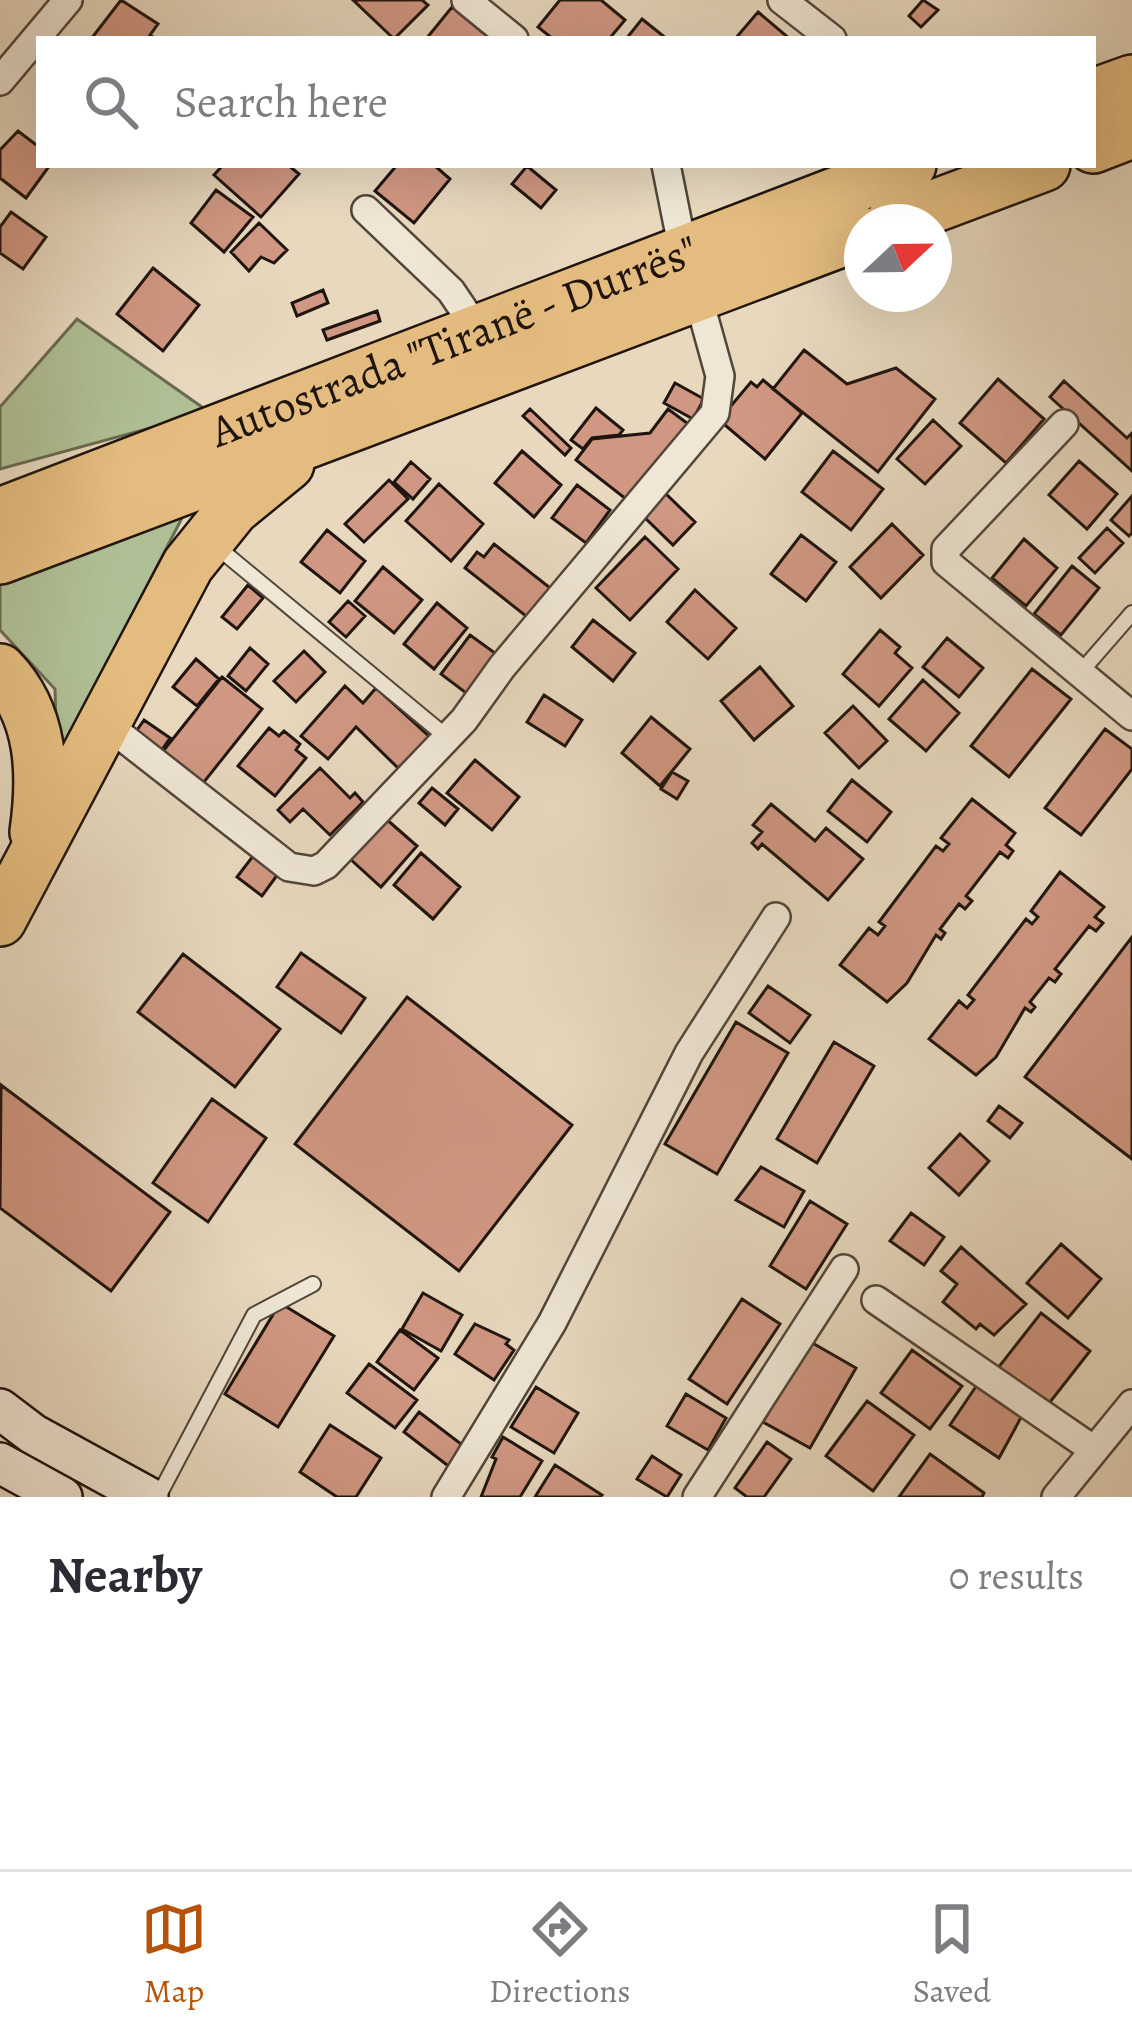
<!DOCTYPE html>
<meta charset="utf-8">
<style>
:root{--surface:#fff;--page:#f2f2f3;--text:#2b2b33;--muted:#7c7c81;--line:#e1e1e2;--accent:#b45309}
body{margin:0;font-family:Alegreya,serif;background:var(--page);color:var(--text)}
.compass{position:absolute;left:844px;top:204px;width:108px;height:108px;border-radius:50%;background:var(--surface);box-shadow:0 12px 48px #0002;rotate:68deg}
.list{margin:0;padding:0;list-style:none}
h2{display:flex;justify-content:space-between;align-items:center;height:156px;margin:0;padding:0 48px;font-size:51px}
h2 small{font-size:39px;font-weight:400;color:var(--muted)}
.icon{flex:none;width:66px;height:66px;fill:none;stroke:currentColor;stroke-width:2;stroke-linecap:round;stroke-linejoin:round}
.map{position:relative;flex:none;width:1132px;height:1497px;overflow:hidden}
.search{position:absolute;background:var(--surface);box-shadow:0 12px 48px #0002;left:36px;right:36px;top:36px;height:132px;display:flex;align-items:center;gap:30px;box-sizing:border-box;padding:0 42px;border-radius:0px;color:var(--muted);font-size:45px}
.sheet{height:372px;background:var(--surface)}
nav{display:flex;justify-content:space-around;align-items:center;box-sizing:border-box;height:168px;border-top:3px solid var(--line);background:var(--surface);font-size:33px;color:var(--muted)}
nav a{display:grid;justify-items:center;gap:6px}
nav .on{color:var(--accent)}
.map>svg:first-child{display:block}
</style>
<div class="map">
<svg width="1132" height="1497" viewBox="0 0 1132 1497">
<rect width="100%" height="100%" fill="#e7d8be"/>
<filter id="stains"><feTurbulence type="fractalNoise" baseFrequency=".00167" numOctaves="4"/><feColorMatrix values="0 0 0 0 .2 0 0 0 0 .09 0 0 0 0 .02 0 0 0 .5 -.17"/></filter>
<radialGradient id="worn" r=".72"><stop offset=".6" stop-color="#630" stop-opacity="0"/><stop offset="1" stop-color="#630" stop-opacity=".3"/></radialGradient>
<!-- green -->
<path fill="#b0c096" stroke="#686a52" stroke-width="3" d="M77,319L209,412L0,469V407Z
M183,516L57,760L55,689L0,630V584Z"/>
<!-- building -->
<path fill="#d09782" stroke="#20150e" stroke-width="3" d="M121,0L158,24L150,35L156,39H91Z
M353,0H422L428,5L394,39Z
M560,0H601L625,20L609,39H553L538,27Z
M923,0L938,10L921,27L909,16Z
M452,7L491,39H426Z
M758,12L790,39H735Z
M642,19L667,39H626Z
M18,131L39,147V165H50L26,198L0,178V150Z
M223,165H288L299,174L261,217L214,175Z
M397,165H434L450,179L414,223L375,191Z
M527,166L556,190L541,208L512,184Z
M216,190L253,217L224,252L191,223Z
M11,212L46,237L23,269L0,253V227Z
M259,223L287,250L274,263L261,257L249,271L231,252Z
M153,268L199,305L163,351L117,314Z
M323,290L328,303L297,316L292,303Z
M377,311L380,321L327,340L323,330Z
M804,350L847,384L896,368L935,399L878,472L773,389Z
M998,379L1044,419L1006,463L960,423Z
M763,380L802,413L765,459L719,420L751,382L757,387Z
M1064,381L1127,438L1132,433V471L1050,397Z
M675,383L704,399L693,419L664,403Z
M596,408L623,430L619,435L592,438L583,449L571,440Z
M530,409L571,448L565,455L523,416Z
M668,409L691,426L631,503L576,460L592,439L650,433Z
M933,420L961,446L925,484L897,459Z
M522,451L561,485L534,517L495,483Z
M833,451L883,489L851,530L802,492Z
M1079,461L1117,494L1087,529L1049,495Z
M411,462L430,479L413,499L394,482Z
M389,480L408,499L364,542L345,524Z
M439,484L483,524L451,561L406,521Z
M577,485L610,510L586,543L552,518Z
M664,492L695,522L673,545L642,515Z
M1132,496V533L1129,536L1111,520Z
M892,524L923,555L881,598L850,567Z
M1107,528L1123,543L1095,573L1079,558Z
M327,530L365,561L340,593L301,562Z
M801,535L836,562L806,601L771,574Z
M645,537L678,569L630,620L596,588Z
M1024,539L1057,568L1026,606L992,578Z
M494,544L554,591L531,620L465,568L477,552L484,557Z
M1072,566L1099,588L1061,635L1034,614Z
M383,567L422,600L394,633L355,601Z
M248,585L263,598L237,629L222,617Z
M695,590L736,628L708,659L667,622Z
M348,601L365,616L346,637L329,622Z
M437,603L467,628L434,669L404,644Z
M593,620L635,653L613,681L572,647Z
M880,630L900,647L895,653L912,668L879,706L843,674Z
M470,635L499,656L470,696L441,674Z
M947,638L983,668L959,697L923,667Z
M250,648L268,664L246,691L228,676Z
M304,651L325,672L296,702L274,681Z
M196,659L219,679L197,706L173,687Z
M760,667L793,706L754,740L721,701Z
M1032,669L1071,699L1009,777L971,746Z
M222,677L262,709L200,787L160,755Z
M923,680L959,713L926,751L889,719Z
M345,686L363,703L376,688L432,739L398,768L356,727L328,759L301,736Z
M544,695L582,720L565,746L527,722Z
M853,706L887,741L859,768L825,733Z
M651,717L690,749L660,786L622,753Z
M144,720L170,738L161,751L135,733Z
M269,728L279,736L284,731L300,744L296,750L306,758L275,796L238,766Z
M1105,729L1132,749V769L1081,835L1045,808Z
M475,760L519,797L492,830L447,793Z
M320,768L350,798L355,793L363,802L330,835L303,809L290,822L278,810Z
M672,772L688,781L677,799L661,789Z
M852,780L891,812L867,842L828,811Z
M432,788L458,809L445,825L419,803Z
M972,799L1015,833L1006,845L1013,851L1008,858L1000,852L966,896L972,901L965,909L959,904L940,929L945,933L941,939L936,935L907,983L887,1002L840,965L869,928L878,935L885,926L879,922L936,846L943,851L949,844L941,838Z
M771,804L815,841L826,828L863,859L828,900L762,844L758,849L752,843L762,832L753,825Z
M385,818L417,846L381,887L349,858Z
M421,853L460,887L433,919L394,885Z
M253,856L278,874L262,896L237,877Z
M1060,872L1104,907L1095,917L1103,923L1096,931L1089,926L1055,969L1061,974L1055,982L1049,978L1030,1002L1035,1007L1031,1012L1025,1008L996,1057L976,1075L929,1039L959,1001L967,1008L974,1000L968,995L1026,919L1032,924L1038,917L1031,911Z
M1132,937V1159L1025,1077Z
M301,953L365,998L341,1033L277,987Z
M183,954L280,1029L235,1087L138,1012Z
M768,986L810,1015L790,1043L749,1013Z
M407,997L572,1125L459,1271L295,1144Z
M736,1022L788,1053L717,1174L665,1144Z
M834,1042L874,1066L817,1163L777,1139Z
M1,1085L170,1212L111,1291L0,1208Z
M212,1099L266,1138L208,1222L153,1183Z
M999,1106L1022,1123L1010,1138L988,1121Z
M960,1134L989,1161L959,1195L929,1168Z
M761,1167L804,1191L784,1227L736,1200Z
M810,1201L847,1224L806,1289L770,1266Z
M911,1213L944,1237L924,1265L890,1241Z
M1061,1244L1101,1279L1068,1318L1027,1283Z
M961,1247L1026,1304L994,1335L980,1324L976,1329L943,1302L957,1284L941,1271Z
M423,1293L462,1315L441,1351L402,1329Z
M742,1299L780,1324L727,1404L689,1379Z
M280,1303L334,1336L278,1427L225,1394Z
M1041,1313L1090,1351L1047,1406L998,1368Z
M475,1324L509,1340L506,1344L514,1350L494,1380L455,1354Z
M400,1330L438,1358L414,1390L377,1362Z
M809,1341L856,1368L810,1448L763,1422Z
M912,1350L962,1386L930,1429L881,1393Z
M369,1364L417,1400L395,1428L347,1393Z
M979,1382L1024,1412L999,1458L950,1425Z
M536,1387L578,1413L554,1453L511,1427Z
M686,1394L726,1418L708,1450L667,1426Z
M867,1401L914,1435L873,1491L826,1456Z
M419,1412L465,1447L451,1468L404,1432Z
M330,1425L381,1458L356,1497H337L300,1472Z
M503,1437L542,1461L520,1497H481L496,1459L492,1457Z
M767,1442L791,1459L764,1497H747L735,1488Z
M930,1454L984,1493L982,1497H899Z
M652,1456L681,1475L667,1497L637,1479Z
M555,1465L602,1495L600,1497H535Z"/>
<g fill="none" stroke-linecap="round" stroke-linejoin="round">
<!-- lane casing -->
<g stroke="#52463a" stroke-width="18">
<path id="lane" d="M216,546L448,738
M1079,674L1132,613
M158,1497L254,1315L313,1284"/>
</g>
<!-- street casing -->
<g stroke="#52463a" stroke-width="32">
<path id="street" d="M466,0L514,39
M782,0L832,39
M0,81L68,0
M666,165L683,250
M366,210L451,291L478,331
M1064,424L946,549V562L1132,716
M101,720L289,867L314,871L326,865L464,720L502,667L715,413L720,376L697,293
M876,1300L1094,1450
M446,1497L552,1323L689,1053L776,917
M697,1497L844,1269
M1056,1497L1132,1404"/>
</g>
<!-- secondary casing -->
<g stroke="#20150e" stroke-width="44">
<path id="secondary" d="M0,1409L33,1434L148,1497
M0,1463L62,1497"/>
</g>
<!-- highway casing -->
<g stroke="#20150e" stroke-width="56">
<g id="highway">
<path d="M1093,95L1132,81"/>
<path d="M1093,147L1132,132"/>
<path d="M892,222L1044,165"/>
<path id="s1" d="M0,514L910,165"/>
<path d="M0,558L862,233"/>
<path d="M0,670C43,714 44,775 36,832"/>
<path d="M0,920L188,565L233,509L288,464"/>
</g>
</g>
<!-- lane -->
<use href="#lane" stroke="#efe6d5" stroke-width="14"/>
<!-- street -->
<use href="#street" stroke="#efe6d5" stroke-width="27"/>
<!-- secondary -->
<use href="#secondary" stroke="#efe6d5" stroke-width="39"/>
<!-- highway -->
<use href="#highway" stroke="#e4bc7f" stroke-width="51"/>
</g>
<g text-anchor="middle" stroke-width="9" stroke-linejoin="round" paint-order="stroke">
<!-- street labels -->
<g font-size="45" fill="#20150e" stroke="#efe6d5">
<text dy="16" stroke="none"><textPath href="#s1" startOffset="486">Autostrada "Tiranë - Durrës"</textPath></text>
</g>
</g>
<rect width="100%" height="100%" filter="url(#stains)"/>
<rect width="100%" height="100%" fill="url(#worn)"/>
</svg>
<svg class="compass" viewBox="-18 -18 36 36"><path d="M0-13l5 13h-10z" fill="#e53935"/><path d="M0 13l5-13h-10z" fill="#7c7c81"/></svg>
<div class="search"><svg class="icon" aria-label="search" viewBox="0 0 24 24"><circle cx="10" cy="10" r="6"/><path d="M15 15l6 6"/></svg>Search here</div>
</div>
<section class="sheet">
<h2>Nearby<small>0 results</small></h2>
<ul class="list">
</ul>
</section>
<nav>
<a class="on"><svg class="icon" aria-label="map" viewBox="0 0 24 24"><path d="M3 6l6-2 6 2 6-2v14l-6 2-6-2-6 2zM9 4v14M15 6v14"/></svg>Map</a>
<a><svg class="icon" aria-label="directions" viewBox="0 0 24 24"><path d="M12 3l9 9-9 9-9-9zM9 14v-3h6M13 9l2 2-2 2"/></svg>Directions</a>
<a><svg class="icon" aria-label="saved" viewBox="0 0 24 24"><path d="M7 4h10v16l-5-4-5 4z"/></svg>Saved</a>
</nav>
